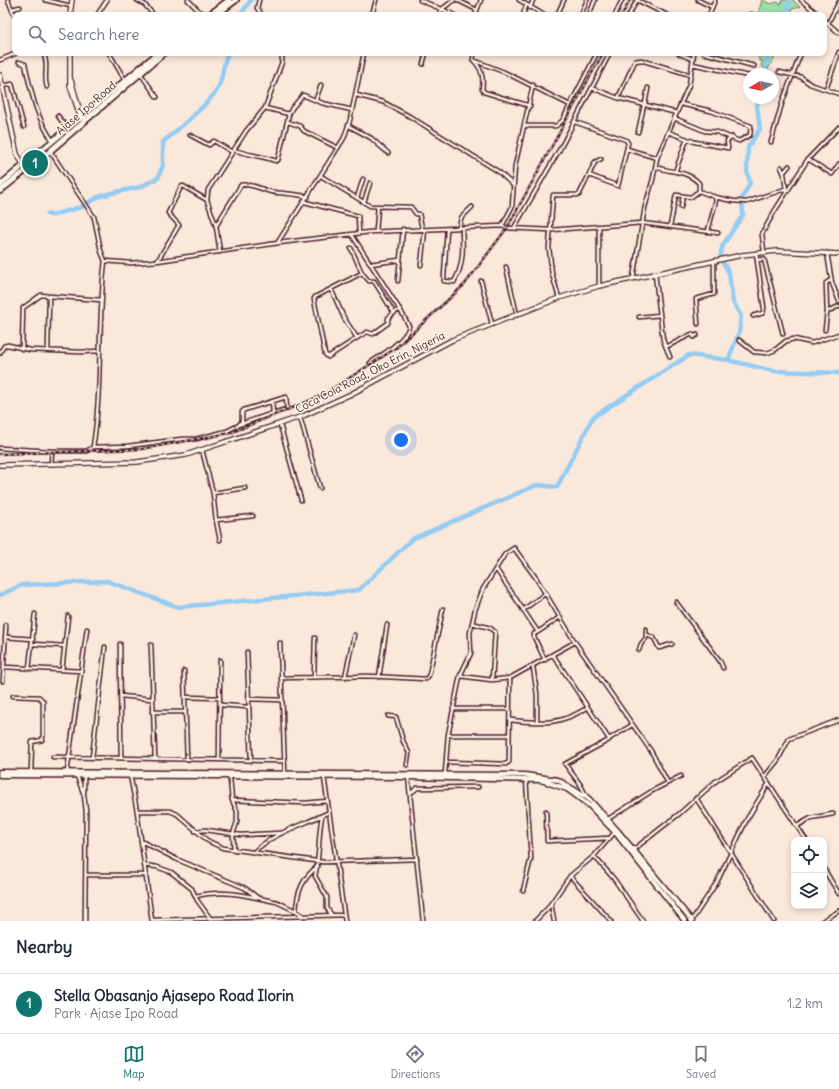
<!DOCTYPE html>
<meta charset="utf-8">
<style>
:root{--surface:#fff;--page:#f2f2f3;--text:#1f2937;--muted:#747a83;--line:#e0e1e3;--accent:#0f766e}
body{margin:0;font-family:Delius,sans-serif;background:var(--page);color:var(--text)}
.controls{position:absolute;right:12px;bottom:12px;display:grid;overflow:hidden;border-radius:8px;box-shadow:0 2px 6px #0003}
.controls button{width:36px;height:36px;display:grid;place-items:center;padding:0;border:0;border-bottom:1px solid var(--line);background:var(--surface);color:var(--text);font:20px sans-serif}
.compass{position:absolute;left:743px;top:68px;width:36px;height:36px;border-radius:50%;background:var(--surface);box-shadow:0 2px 6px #0003;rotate:261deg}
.you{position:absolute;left:401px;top:440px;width:14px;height:14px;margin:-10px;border:3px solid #fff;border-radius:50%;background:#1a73e8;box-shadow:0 0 0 6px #1a73e833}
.badge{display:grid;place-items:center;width:26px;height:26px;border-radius:50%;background:var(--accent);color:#fff;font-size:13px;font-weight:700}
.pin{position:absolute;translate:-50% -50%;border:2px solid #fff;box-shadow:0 1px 4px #0006}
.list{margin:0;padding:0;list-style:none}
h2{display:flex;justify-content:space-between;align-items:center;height:52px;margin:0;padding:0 16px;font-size:17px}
h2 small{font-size:13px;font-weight:400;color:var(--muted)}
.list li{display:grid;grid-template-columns:26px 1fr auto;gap:12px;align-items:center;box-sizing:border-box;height:60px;padding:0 16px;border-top:1px solid var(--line)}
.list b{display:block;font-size:15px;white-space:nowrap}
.list p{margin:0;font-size:13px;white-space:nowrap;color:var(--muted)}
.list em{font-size:13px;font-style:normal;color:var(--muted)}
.icon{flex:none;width:22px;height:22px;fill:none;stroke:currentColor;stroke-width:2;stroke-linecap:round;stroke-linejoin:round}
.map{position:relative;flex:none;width:839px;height:921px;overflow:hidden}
.search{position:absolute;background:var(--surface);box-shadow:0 2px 6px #0003;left:12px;right:12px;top:12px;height:44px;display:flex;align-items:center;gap:10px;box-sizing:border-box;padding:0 14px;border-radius:8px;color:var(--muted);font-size:15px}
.sheet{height:112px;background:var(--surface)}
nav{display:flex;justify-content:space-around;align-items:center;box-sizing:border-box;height:56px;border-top:1px solid var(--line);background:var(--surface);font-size:11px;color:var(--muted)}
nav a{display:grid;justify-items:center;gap:2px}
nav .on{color:var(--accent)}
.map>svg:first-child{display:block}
</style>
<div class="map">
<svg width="839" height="921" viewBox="0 0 839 921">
<rect width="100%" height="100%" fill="#fae8da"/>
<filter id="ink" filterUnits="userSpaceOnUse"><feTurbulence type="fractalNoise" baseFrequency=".025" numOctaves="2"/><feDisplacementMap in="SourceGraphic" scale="8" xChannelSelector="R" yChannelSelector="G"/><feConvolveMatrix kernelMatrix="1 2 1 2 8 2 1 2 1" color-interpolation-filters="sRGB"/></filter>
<g filter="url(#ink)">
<!-- green -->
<path fill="#9cdea8" stroke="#737e6a" d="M762,0L771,4L776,2L781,4L782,0H793L800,7L792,9L790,15H748L750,11L758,14Z
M756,53H777L767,71L761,65L763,61H760Z"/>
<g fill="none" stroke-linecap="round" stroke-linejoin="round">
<!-- river -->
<path stroke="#95ccf4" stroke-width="4.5" d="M240,15L251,0
M785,15L790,0
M765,74L768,53
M47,214L52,215L81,207L98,197L112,193L140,187L158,178L163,165V142C176,131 214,100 219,86C223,75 223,64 228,53
M728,360L739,333L741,316L733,302L729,273L721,259V252L723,245L743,215L742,198L750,183L747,171L748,147L760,129L757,106L759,98
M0,595L22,585L107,581L178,607L359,590L412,539L537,485L557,487L593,417L689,355L728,360L773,371L839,373"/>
<!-- street casing -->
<g stroke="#4a1f2b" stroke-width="5.5">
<path id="street" d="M8,0L15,17
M45,0L71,6
M137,0L144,4L154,15
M188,0L203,15
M259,0L257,8L262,15
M420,0L455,15
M457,0L477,10
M519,0L544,15
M637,0L667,15
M698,0L712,7
M801,0L819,15
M530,8L533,0
M12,9L20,7
M97,15L107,0
M372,15L376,0
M439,15L442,9L454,0
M475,15L481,0
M523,15L526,6
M557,15L564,0
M581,15L587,0
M589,15L595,0
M615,15L622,0
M629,15L637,0
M709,15L715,0
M809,15L812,9
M824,20L839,33
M828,23L839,2
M40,53L44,55C49,66 43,76 47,87
M109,53L125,80
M474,53L473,60C481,67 484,78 482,89L484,92L530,106
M678,53L692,59
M704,53L754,66
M0,60L17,53
M473,60L504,72L570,105L597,53
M19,62L25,64C31,91 36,118 53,141
M423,64L426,53
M692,64L749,76
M779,72L801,77L810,84L839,94
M140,73L157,97
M3,86L12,84L24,127
M592,88L618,98L677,113
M826,89L839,52
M356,95L383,102L409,116L499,172L513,185
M618,98L635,61L641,60L691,75
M316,99L321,85
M645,104L648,88
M265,108L289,114
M58,116L67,128
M674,118L705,131L717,132L739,141L750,135L751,126L711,111L681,104
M288,122L300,126L304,131L338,148
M349,126L371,138L388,153
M525,126H556L563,120L570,105
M638,132L644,105
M668,132L695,142L728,148L727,141L732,137
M190,135L209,145L214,141L232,152
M771,142L782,103L801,53
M627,149L657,158
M234,150C248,155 262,156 276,161L278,160L289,114L292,108L303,95L322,103L352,110
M50,151L94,217L101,251L105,261C97,323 103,385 93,447L87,451H52L51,464
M808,159L832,174L839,164
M656,167C671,173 687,170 699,183V191L715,197L716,200L708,231
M781,167L784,174L786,190
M675,172L687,139
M784,172L789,166
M589,175L595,162L601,159
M321,176L370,206L411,207L416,214H419L422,228
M715,197L733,201L747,202L785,189
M357,198L363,179
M305,202L358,216L359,233
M364,202L370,183
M681,207L683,196
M216,226L241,185C252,183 262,190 272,192C284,194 296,193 308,197
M502,226L512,207L515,166L533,85
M670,226L676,195L691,197L699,191
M599,227V286
M459,228L461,218L472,207
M514,228L561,147L610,53
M447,229L444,277V281L454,282C464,265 463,248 462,229
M376,231L378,206
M352,235L402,313L409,326C407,340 381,356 370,363
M278,242L344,138L350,120L364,53
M351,248L362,273L369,281H374L394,313L400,309
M220,252L216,226L207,200L208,190L246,131L265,108L282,62V53
M764,252L762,234L774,212L808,159L839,127
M756,253L757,260L764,259L783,334
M827,253L832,283L839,301
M158,260L179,225L168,213L181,187L183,186L207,200
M105,261L131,263L157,261L278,243L370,232L502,226L507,228L551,230L642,223L718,233
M370,264L400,260
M421,265L425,230
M506,267L517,315
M655,274L663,340L670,357
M633,278L645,207L653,179L657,158L689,85L694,53
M398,281L403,229
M481,281L492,324
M331,289L344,318L357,338L328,357L325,354L314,299L315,297L362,273
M49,296L102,300
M559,298L552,274L549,248L553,195H579L589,175L618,186L628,143L626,140L575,122
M827,312L826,283L831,280
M753,316L763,313L764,308L757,260
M639,317L660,315
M698,324L696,299L714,294V261
M825,330L827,312L839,306
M357,338L367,332L373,334L388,323V318L394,313
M739,340L754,352L767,353L775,350L786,341L794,339L812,343L839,334
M666,347L692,334L694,337L697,335
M22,349L23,308L41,295L49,296L48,350
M0,353L4,346L8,345L30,350L81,352L99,351
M300,417L320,488
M241,424L273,413L272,401
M280,425L301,500
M93,447L128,446L182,439H196L227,431L239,425L242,421V412L244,410L286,397L287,409L273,413
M0,448L51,451
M202,450L213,493L216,520L253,516
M213,493L245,488
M216,520L220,540
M496,569L538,632L534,634V637L545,660
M676,602L720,661L723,668
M523,610L546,593
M472,623L490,628L495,632L492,680
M538,632L560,617
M647,635L654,638L659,648L672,644
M5,637L33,639
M280,643L285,773
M33,644L64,646
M120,644L121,758
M151,645L155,759
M639,650L641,644L646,638V629
M247,652L251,761
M553,655L609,739L632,725
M4,667L81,671
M533,667L537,694V722
M29,669L35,614
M62,670L68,616
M184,671L187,759
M460,676L492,680L510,678L575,642
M314,677L315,638
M345,677L354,635
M379,677L387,625
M281,678L368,676L426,679L429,675L443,609
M3,681L6,625
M13,696L39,697L43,701V736L42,740L32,742L31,772
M121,696L152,699
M185,697L220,698
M248,699L282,700
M221,705L248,707
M453,709H509
M152,712H185
M388,716L396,717L403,741L409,753L407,765
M510,720C543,723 557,726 587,708
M448,735H509
M53,757L284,761
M92,758L105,647
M219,760L220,660
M446,762L506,764L509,762L510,678
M67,772L87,629
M445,774L448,735L460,676L471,653L470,633L475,610L483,589L505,554L514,548L536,578L575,642L651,751L668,783
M84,775V792
M130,775L137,811L152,921
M77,776L84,795L86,811L85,921
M408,776L423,921
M765,776L778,760L789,739L839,720
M324,777L345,921
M230,779L232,800L305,803L327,801
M410,794L417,788L478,787
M587,797L580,784L565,764L609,740
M696,798L774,921
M232,800L237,811V822L233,834L234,850
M137,811H170L177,814L208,841L223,848L323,862L417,859
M546,811L547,841L610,838
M322,816C318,836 320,856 315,876L327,897V908L331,914
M608,819L652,791L681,776
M797,826L811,818L833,814
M195,831L206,830L241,835L281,833
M141,841L176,859L245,888L258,898L277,902L296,911
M633,850L679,814L716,781L752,758L806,840
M254,852C274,832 304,825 329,812
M594,856L614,879L643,921
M144,865L157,867L171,872L192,889L197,900L210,918
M824,869L839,894
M87,875H146
M570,876L611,921
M523,891L531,858L526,779
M195,896C217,891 236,893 258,898
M551,903L554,921
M302,915L296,911C297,891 303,878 318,866
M152,920L344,915
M692,920L717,882L747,819L769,783
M535,921L547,909L570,876L594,856L615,832
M822,921L839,911"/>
</g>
<!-- secondary casing -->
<g stroke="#4a1f2b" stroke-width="6">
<path id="secondary" d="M70,15L72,0
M70,53V86L81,119
M0,75L17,154L24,166
M71,80L80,112L85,119
M0,465L137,462L186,455L303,416L351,394L452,340L559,298L599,286L742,255L777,251L839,254"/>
</g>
<!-- primary casing -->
<g stroke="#4a1f2b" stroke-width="7">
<path id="primary" d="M0,772L525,775L558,780L589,799L617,830L692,921
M0,775L408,777L541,780L567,789L590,806L615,832L685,921"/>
</g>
<!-- highway casing -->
<g stroke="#4a1f2b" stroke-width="8">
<path id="highway" d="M209,15L229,0
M216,15L236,0
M0,185L158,53
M0,191L50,151L164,53"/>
</g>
<!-- street -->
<use href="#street" stroke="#fcf5e5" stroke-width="2.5"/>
<!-- secondary -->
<use href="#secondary" stroke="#fcf5e5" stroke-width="3.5"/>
<!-- primary -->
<use href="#primary" stroke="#fcf5e5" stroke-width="4"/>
<!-- highway -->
<use href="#highway" stroke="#fcf5e5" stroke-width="4.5"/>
<!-- rail casing -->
<g stroke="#4a1f2b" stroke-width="2.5">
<path id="rail" d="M622,15L630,0
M0,454L142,449L230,433L321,396L396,348L465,284L507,228L603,53"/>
</g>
<!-- rail -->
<use href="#rail" stroke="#fcf5e5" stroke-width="1" stroke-dasharray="3" stroke-linecap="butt"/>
</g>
</g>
<g text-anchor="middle" stroke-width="3" stroke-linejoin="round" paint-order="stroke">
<!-- street labels -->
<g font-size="11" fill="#4a1f2b" stroke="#fcf5e5">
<text transform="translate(86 108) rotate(-41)" y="4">Ajase Ipo Road</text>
<text transform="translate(370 372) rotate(-27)" y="4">Coca Cola Road, Oko Erin, Nigeria</text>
</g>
</g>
</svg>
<div class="controls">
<button><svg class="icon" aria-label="locate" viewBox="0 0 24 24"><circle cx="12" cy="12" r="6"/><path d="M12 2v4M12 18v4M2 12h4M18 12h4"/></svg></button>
<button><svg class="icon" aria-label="layers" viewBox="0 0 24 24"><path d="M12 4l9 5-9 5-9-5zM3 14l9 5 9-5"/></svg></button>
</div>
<svg class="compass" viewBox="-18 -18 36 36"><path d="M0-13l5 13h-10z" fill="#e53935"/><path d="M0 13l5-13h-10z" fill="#747a83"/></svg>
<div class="you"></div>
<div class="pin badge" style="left:35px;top:163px">1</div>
<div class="search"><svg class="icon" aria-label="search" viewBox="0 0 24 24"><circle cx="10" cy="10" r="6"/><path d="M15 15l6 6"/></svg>Search here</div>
</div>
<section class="sheet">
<h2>Nearby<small></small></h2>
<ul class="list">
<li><span class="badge">1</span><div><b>Stella Obasanjo Ajasepo Road Ilorin</b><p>Park · Ajase Ipo Road</p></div><em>1.2 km</em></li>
</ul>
</section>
<nav>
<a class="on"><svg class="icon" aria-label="map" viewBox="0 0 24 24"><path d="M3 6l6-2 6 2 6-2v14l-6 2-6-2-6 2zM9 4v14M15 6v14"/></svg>Map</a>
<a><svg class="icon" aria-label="directions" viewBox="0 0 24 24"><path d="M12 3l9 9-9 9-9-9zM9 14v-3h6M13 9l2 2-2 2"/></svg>Directions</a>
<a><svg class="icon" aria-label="saved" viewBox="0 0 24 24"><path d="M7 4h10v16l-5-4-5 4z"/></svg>Saved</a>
</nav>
